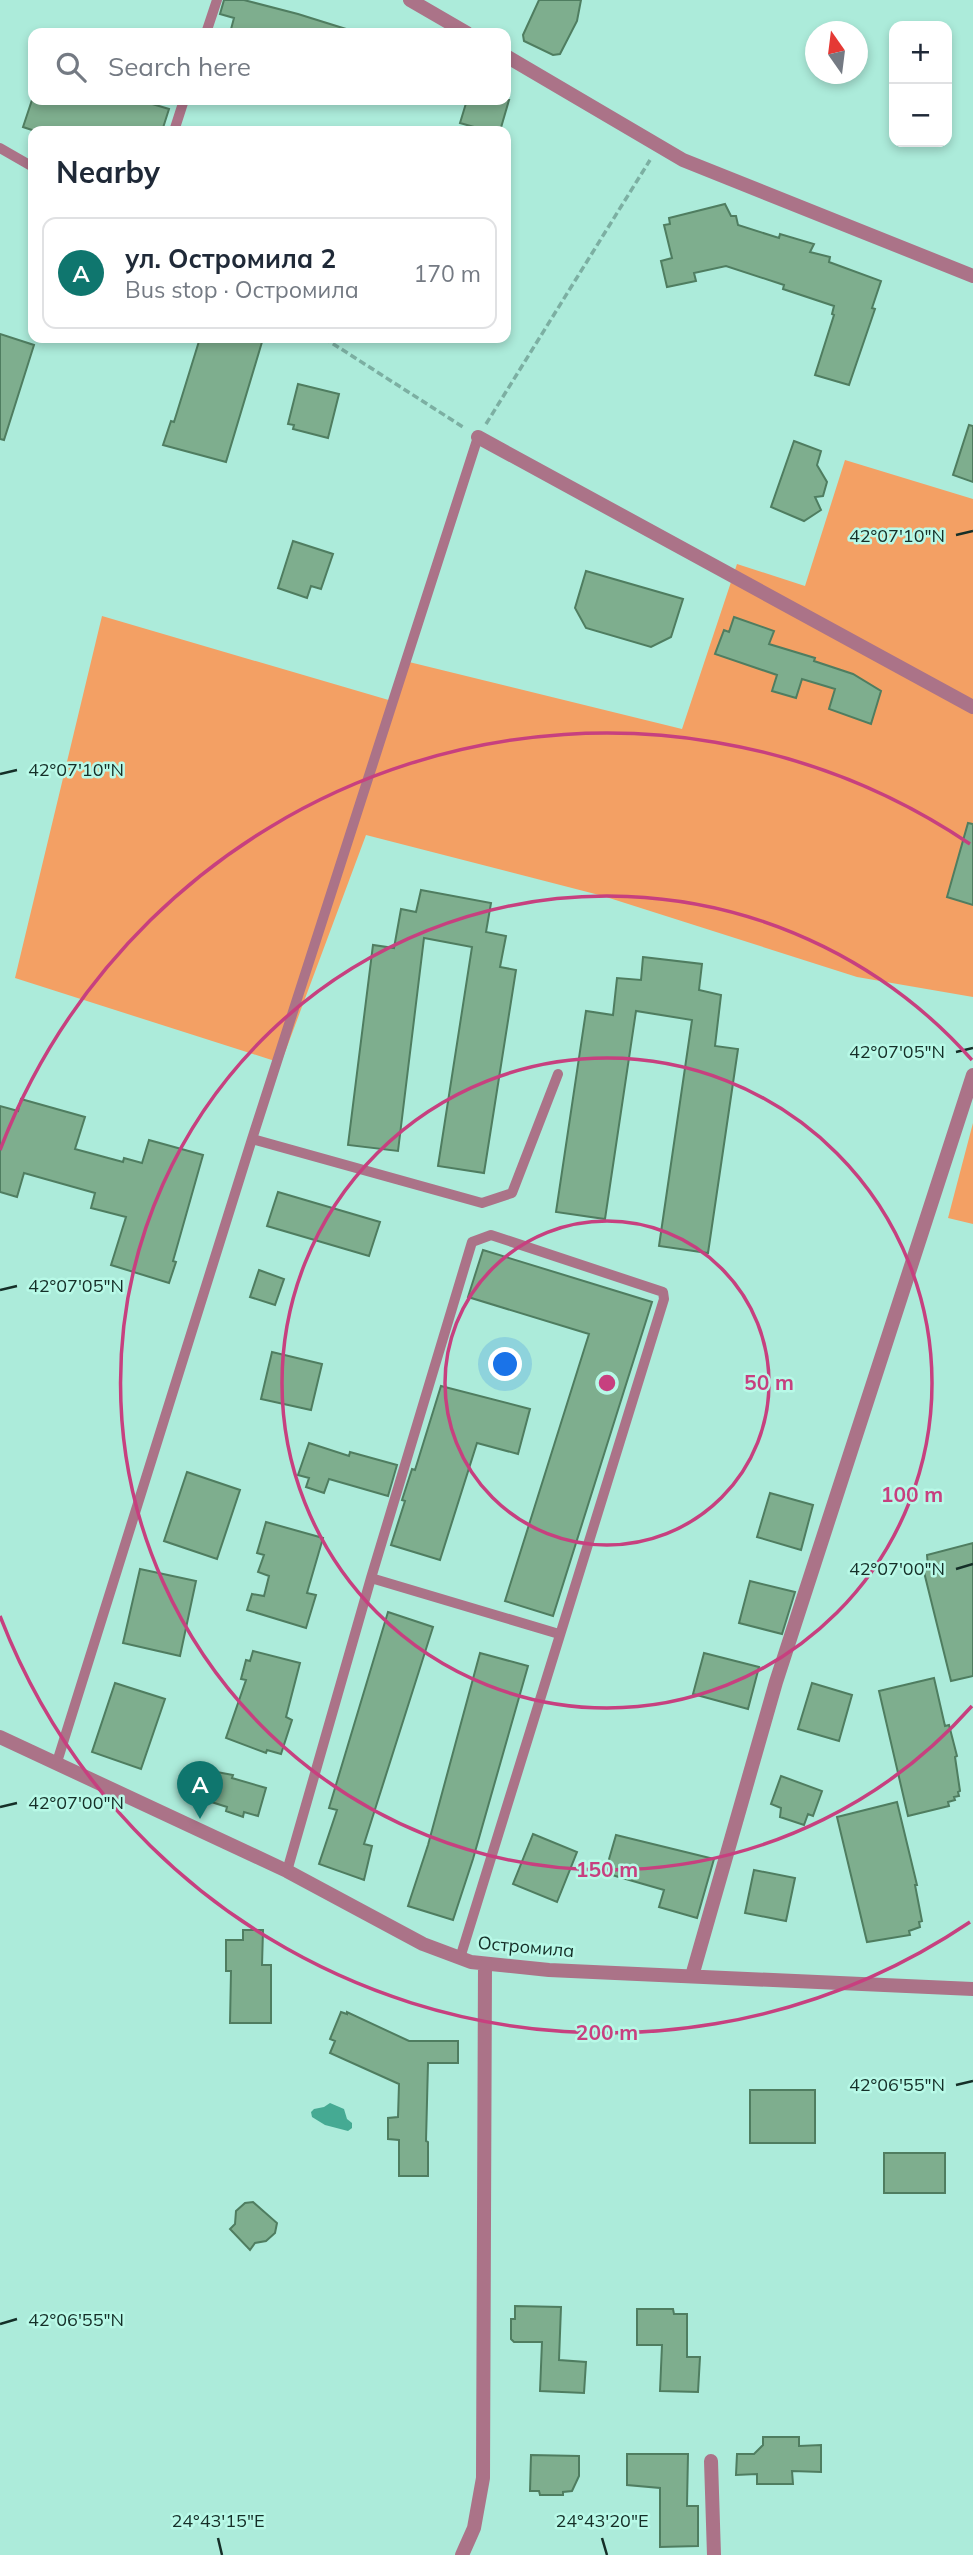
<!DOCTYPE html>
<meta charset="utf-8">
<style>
:root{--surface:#fff;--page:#f2f2f3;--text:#1f2937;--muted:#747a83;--line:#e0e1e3;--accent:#0f766e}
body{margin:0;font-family:Mulish,sans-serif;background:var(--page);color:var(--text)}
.controls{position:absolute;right:21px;top:21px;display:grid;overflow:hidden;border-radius:14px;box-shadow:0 4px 10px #0003}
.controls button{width:63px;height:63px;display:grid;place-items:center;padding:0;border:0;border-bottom:2px solid var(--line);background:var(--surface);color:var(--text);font:35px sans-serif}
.compass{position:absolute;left:805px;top:21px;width:63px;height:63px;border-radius:50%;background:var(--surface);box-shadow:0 4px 10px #0003;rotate:346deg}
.you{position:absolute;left:506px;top:1365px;width:24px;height:24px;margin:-18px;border:5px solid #fff;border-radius:50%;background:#1a73e8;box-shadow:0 0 0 10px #1a73e833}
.badge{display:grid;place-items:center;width:46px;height:46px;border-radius:50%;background:var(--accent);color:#fff;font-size:23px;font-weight:700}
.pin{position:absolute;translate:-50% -58px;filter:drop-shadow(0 2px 4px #0008)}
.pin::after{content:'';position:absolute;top:37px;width:24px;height:21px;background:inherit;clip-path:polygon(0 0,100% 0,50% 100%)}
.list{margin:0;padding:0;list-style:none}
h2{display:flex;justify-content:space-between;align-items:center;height:91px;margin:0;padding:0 28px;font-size:30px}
h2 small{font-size:23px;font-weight:400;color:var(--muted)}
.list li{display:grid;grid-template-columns:46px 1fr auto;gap:21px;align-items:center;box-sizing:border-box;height:112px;margin:0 14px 14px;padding:0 14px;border:2px solid var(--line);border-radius:14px}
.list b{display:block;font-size:26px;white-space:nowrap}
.list p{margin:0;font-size:23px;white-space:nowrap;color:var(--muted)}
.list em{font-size:23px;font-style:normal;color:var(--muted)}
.icon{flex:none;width:38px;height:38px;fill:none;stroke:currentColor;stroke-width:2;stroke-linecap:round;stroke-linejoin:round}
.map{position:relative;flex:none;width:973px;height:2555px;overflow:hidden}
.search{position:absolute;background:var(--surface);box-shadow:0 4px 10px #0003;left:28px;top:28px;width:483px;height:77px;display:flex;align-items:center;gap:18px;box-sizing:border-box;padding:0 24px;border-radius:14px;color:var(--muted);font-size:26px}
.panel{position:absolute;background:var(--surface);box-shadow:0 4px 10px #0003;left:28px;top:126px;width:483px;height:217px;border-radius:14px}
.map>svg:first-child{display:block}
</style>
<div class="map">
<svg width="973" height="2555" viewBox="0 0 973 2555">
<rect width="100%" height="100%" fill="#acebda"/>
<!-- green -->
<path fill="#f3a064" d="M845,460L973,499V997L857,977L603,896L366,835L281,1063L15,978L102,616L392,701L405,661L682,729L737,564L805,586Z
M973,1123V1224L948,1218Z"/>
<!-- water -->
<path fill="#45aa93" d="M330,2103L344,2109L347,2119L352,2123V2128L348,2131L325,2125L312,2117L311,2112L314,2109L324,2107Z"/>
<!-- building -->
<path fill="#7eae8e" stroke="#4f7d60" stroke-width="2" d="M224,0H244L298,14L346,29L345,33H230L234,18L220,14Z
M539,0H581L577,21L560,54L553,55L524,41L523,35Z
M32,100H139L169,109L162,131H35L23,127Z
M467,100H509L500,131H488L460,123Z
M725,204L731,216H736L738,225L779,238L780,234L814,244L810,252L830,257L829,262L881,281L872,308L875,309L849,385L815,375L834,315L832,314L834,306L783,289L784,285L726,266L694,273L696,281L667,287L661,261L672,258L664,225L670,224L669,218Z
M0,334L34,345L4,440L0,439Z
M200,338H249L262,342L226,462L163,445L171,421L174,422Z
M298,384L339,394L328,438L293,429L294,425L288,424Z
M969,425L973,426V482L953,475Z
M794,441L821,451L817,465L827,482L823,496L815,497L821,510L804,521L771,507Z
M293,541L333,554L321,589L311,586L307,598L278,588Z
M586,571L683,599L671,637L651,647L586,628L575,608Z
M734,617L774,631L769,644L815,658L814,661L853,674L881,691L871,724L829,709L835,689L802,679L796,698L772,691L777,675L715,654L724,630L729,632Z
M968,823L973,824V905L947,897Z
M421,890L491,903L486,932L506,936L500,967L516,970L484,1173L438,1166L472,947L424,938L398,1151L348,1145L373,945L394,948L401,909L416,912Z
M643,957L702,964L699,990L721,995L715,1046L738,1049L708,1253L659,1246L692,1020L636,1011L605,1219L556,1212L586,1011L613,1015L617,978L641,980Z
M21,1099L85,1117L75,1149L123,1162L124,1158L142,1163L149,1140L203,1155L173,1261L176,1262L169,1283L111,1265L126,1217L91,1208L95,1193L24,1173L17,1197L0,1192V1106L18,1111Z
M278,1192L380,1222L369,1256L267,1226Z
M483,1250L652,1302L553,1616L505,1601L589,1334L468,1297Z
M259,1270L284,1279L275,1305L250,1297Z
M272,1352L322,1364L311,1410L261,1399Z
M441,1386L530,1409L518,1454L477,1443L440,1560L391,1545L405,1501L402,1500L412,1469L415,1470Z
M309,1443L349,1456L350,1452L397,1465L388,1496L329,1479L324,1493L306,1487L309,1478L298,1475Z
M187,1472L240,1490L217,1559L164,1541Z
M770,1493L813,1505L801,1550L757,1537Z
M266,1522L323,1538L307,1593L316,1595L306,1628L247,1610L252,1594L264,1596L269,1576L258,1572L264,1555L257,1553Z
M973,1543V1676L951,1681L923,1568L928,1567L927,1555Z
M140,1569L196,1581L180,1656L123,1643Z
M750,1581L795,1592L782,1634L739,1623Z
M388,1612L433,1627L364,1844L372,1846L364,1880L319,1864L337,1810L329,1808Z
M253,1651L300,1663L286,1717L292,1720L281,1754L267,1750L266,1753L226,1738L246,1680L241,1679L246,1660L250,1661Z
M480,1653L528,1666L473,1859L453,1920L408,1906L428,1845Z
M704,1653L759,1667L748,1709L693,1694Z
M934,1678L945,1726L949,1725L957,1756L955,1757L960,1791L958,1792L959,1796L954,1797L955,1800L948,1802L949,1806L908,1816L879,1691Z
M115,1683L165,1699L141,1769L92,1752Z
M812,1683L852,1695L839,1741L798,1729Z
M206,1770L233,1775L232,1778L266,1788L258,1816L244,1812L243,1817L226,1811L227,1807L202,1799L205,1790L201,1789Z
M781,1776L822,1791L813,1816L808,1814L804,1825L780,1817L781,1808L771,1804Z
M897,1802L917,1885H915L922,1921L919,1922L920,1927L909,1931L910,1935L867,1942L837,1817Z
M533,1834L577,1852L557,1902L513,1884Z
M616,1835L714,1859L697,1918L659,1907L664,1890L605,1873Z
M754,1870L795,1878L786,1921L745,1913Z
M243,1930H263L262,1965H271V2023H230L231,1971H226V1940H243Z
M341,2012L347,2014V2012L409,2041H458V2063H428L426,2141L428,2142V2176H399V2140L388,2139V2118L398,2117L399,2084L330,2053L335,2041L330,2039Z
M750,2090H815V2143H750Z
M884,2153H945V2193H884Z
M253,2202L277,2223L275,2233L266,2241L255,2243L250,2250L230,2229L235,2224L236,2211L245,2203Z
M515,2306L561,2307L559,2360L586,2362L584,2393L540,2391L542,2342H514L511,2339V2319H515Z
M637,2309H673L674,2314H687V2357H700L698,2392L660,2391L662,2345H637Z
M763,2437H799V2446L821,2445V2472L792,2471L793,2484H757V2474L736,2475L737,2454H754L763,2445Z
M627,2454H688L687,2506H698V2546L660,2547V2488L627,2485Z
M531,2455L579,2456V2476L572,2491L563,2492V2495H540L539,2491H530Z"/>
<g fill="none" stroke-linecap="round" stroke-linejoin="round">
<!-- path -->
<path stroke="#7cafa2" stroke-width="3.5" stroke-dasharray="7 3.5" stroke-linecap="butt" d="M324,338L463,427
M486,424L650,160"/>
<!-- lane -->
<path stroke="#ab7388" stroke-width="10" d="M206,33L217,0
M174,131L184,100
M0,148L33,167
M252,1139L482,1203L512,1193L558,1074
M371,1578L559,1634
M57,1762L252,1139L478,437
M287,1871L371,1578L472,1242L491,1235L663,1292L664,1299L460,1958"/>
<!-- street -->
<path stroke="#ab7388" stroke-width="14" d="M410,0L467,33
M506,56L683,160L973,276
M478,437L973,707
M0,1737L287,1871L423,1944L471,1962L549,1970L973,1989
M692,1976L776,1682L973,1075
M711,2461L714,2555
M462,2555L474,2528L483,2478L485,1964"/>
</g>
<!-- ticks -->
<path fill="none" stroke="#152f28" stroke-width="2.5" d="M956,535L973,531M0,774L17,770M956,1052L973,1048M0,1290L17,1286M956,1569L973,1564M0,1807L17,1803M956,2085L973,2081M0,2324L17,2319M218,2538L222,2555M602,2538L607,2555"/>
<!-- distance rings -->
<g fill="none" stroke="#c7407f" stroke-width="3.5">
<circle cx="607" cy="1383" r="162"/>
<circle cx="607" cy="1383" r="325"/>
<path d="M972 1706A487 487 0 1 1 972 1060"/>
<path d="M970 1922A650 650 0 0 1 0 1616M0 1150A650 650 0 0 1 970 844"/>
</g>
<g text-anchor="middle" stroke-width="5" stroke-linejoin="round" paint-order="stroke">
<!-- street labels -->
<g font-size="18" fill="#152f28" stroke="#b8f9e7">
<text transform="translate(526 1947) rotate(5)" y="6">Остромила</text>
</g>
</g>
<g font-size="18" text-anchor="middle" fill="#152f28" stroke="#b8f9e7" stroke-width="5" stroke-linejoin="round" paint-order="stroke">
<text x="897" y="542">42°07'10"N</text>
<text x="76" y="776">42°07'10"N</text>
<text x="897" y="1058">42°07'05"N</text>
<text x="76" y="1292">42°07'05"N</text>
<text x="897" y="1575">42°07'00"N</text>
<text x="76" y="1809">42°07'00"N</text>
<text x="897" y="2091">42°06'55"N</text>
<text x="76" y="2326">42°06'55"N</text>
<text x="218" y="2527">24°43'15"E</text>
<text x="602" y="2527">24°43'20"E</text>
</g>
<circle cx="607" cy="1383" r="10" fill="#c7407f" stroke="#b8f9e7" stroke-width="3.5"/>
<g font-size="21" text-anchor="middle" font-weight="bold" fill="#c7407f" stroke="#b8f9e7" stroke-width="5" stroke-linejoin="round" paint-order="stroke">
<text x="769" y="1390">50 m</text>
<text x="912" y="1502">100 m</text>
<text x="607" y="1877">150 m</text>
<text x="607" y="2040">200 m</text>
</g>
</svg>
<div class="controls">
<button>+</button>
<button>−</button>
</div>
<svg class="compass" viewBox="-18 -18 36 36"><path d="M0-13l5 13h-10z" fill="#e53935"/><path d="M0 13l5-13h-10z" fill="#747a83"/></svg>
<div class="you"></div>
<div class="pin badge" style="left:200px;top:1819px">A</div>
<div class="search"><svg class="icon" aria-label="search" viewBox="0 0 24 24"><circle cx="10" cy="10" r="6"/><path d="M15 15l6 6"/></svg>Search here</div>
<section class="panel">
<h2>Nearby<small></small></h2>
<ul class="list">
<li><span class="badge">A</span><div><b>ул. Остромила 2</b><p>Bus stop · Остромила</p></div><em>170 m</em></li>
</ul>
</section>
</div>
